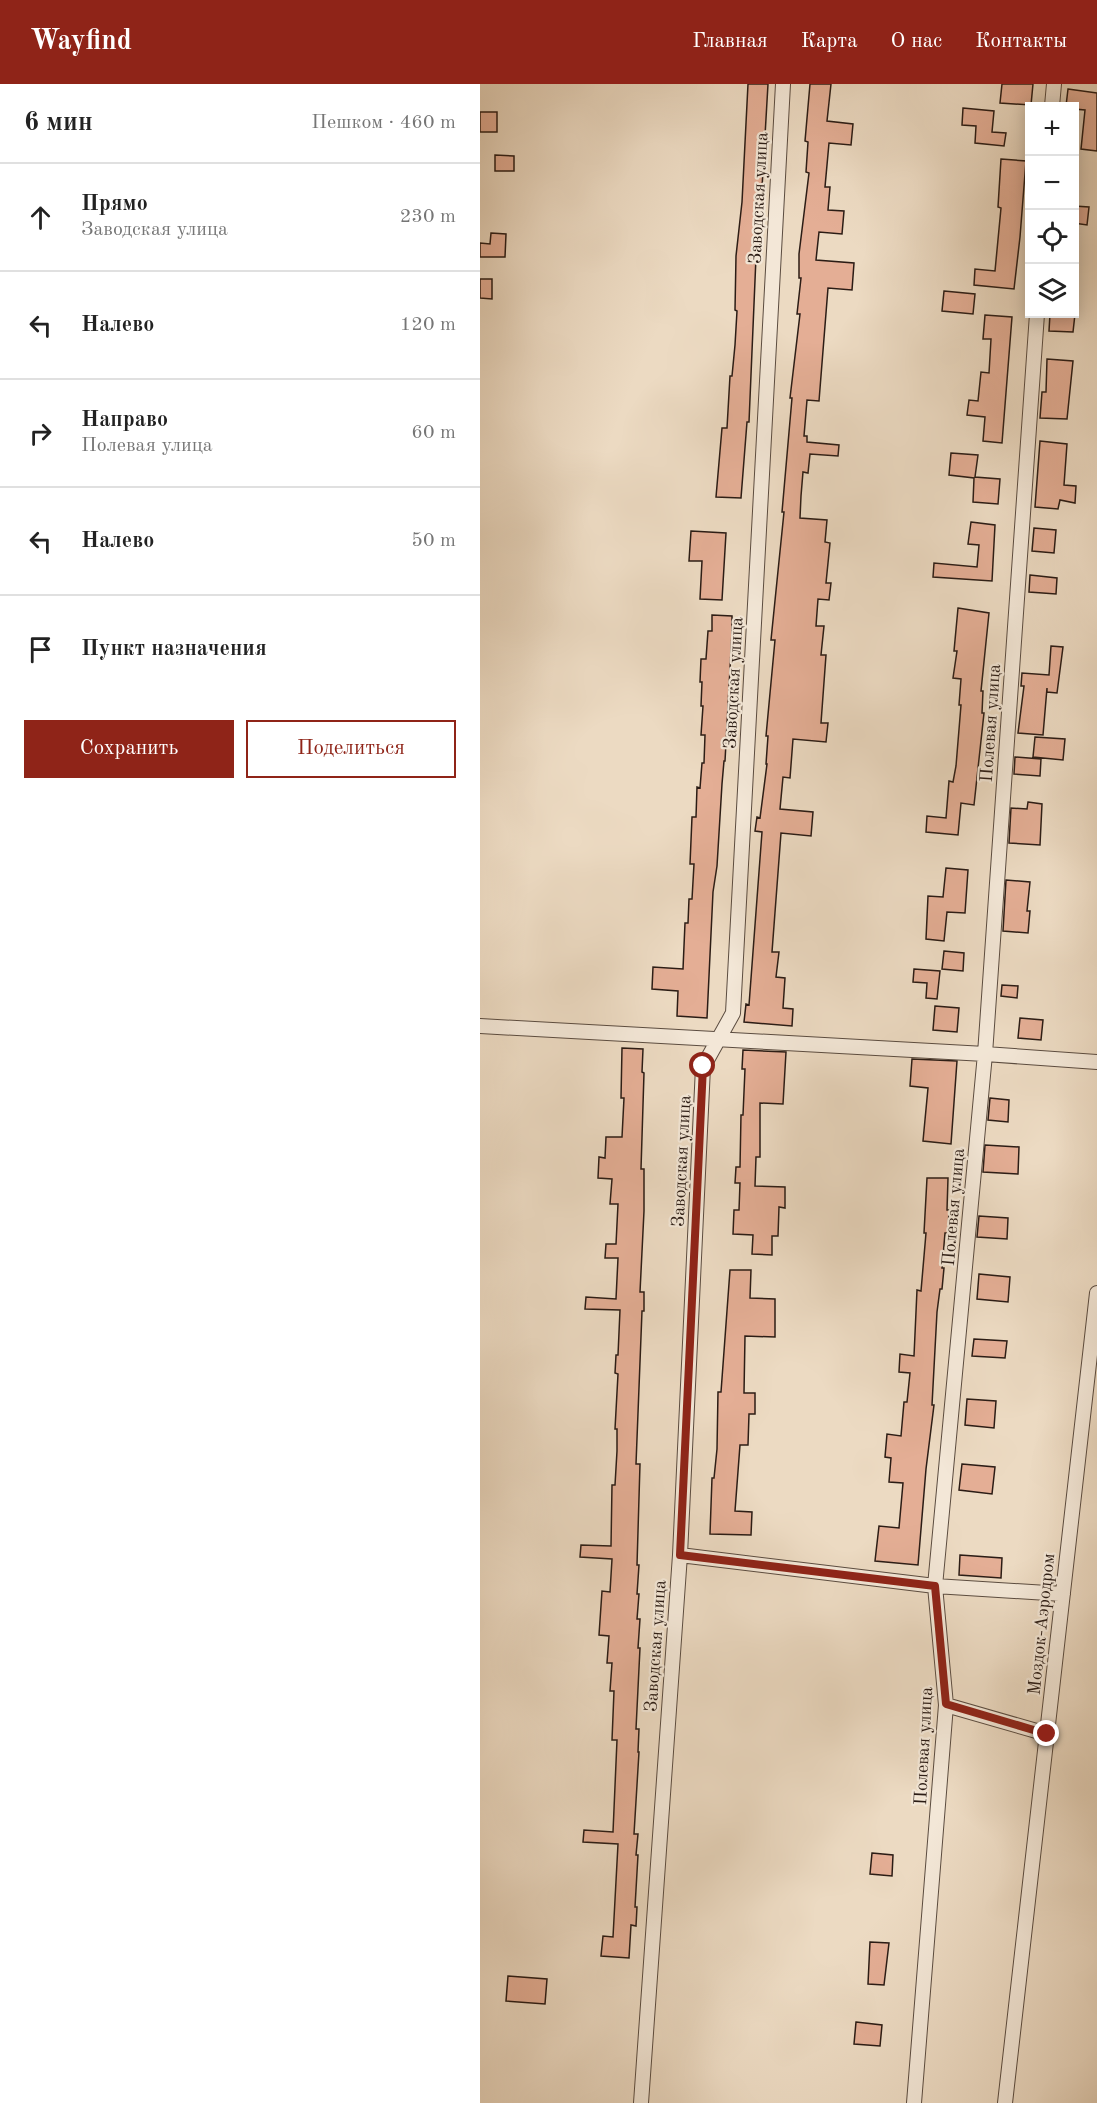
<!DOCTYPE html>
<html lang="ru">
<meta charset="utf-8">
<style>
:root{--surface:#fff;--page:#f6f6f6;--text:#222;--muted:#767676;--line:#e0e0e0;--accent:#8f2418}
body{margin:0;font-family:"Old Standard TT",serif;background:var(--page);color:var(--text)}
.controls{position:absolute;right:18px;top:18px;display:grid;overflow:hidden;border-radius:0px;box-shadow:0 3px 15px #0003}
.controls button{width:54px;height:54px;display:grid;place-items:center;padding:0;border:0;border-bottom:2px solid var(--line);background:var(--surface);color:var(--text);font:30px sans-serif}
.stop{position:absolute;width:18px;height:18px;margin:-14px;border:4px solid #8f2418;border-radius:50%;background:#fff}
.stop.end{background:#8f2418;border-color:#fff;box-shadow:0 2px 6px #0008}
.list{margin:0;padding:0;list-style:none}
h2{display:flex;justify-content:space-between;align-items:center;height:78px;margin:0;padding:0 24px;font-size:26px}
h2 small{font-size:20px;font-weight:400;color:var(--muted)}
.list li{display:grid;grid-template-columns:39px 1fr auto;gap:18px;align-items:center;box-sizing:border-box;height:108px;padding:0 24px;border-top:2px solid var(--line)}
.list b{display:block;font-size:22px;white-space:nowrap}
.list p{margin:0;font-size:20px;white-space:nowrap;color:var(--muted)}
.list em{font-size:20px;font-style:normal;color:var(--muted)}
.actions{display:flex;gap:12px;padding:18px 24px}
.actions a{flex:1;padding:14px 0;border:2px solid var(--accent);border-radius:0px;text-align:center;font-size:21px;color:var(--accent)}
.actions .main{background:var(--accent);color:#fff}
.icon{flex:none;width:33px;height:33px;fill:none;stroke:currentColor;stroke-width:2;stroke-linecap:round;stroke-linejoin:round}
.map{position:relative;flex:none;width:617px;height:2019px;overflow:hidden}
header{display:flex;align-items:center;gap:36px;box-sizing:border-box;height:84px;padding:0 30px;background:var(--accent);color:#fff}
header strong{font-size:28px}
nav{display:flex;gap:33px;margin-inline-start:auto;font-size:21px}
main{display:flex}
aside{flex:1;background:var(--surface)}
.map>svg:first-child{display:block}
</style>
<header>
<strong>Wayfind</strong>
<nav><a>Главная</a><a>Карта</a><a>О нас</a><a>Контакты</a></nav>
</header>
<main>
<aside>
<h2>6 мин<small>Пешком · 460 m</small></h2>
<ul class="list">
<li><svg class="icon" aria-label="ahead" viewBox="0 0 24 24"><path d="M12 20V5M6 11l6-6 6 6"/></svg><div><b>Прямо</b><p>Заводская улица</p></div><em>230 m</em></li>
<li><svg class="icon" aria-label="left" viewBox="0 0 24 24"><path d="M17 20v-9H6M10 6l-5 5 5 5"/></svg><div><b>Налево</b></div><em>120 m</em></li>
<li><svg class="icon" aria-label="right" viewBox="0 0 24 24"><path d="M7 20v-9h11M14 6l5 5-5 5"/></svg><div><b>Направо</b><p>Полевая улица</p></div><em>60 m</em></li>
<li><svg class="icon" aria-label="left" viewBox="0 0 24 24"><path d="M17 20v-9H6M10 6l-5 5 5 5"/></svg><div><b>Налево</b></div><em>50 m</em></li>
<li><svg class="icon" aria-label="arrive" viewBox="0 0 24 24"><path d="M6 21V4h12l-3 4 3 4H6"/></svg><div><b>Пункт назначения</b></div></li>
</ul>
<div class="actions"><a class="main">Сохранить</a><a>Поделиться</a></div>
</aside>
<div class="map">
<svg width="617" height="2019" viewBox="0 0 617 2019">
<rect width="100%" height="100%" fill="#ecdac2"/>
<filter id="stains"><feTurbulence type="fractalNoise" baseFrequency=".00333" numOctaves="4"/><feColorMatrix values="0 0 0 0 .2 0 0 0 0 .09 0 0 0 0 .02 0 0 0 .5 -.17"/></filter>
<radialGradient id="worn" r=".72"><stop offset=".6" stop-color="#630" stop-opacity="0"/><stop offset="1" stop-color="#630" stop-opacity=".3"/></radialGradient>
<!-- building -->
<path fill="#e4ae95" stroke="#2b1c15" stroke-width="1.5" d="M268,0H288L278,173H276L269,338H267L261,414L236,413L242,344H247L250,292H252L255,261L257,227L255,226L256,172L262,118Z
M330,0H351L347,37L373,40L371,61L349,59L345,103H350L348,126L364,127L362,150L339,148L336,176L374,179L372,206L348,204L339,317L327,316L324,352H327V358L359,361L358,372L330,370L328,389L323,388L321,412L320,434L347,436L345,458L350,459L346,499H351L349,516L338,515L336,542H344L341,571H346L341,639H348L346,658L313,655L310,694L303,693L300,725L333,728L331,752L301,749L292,868H299L296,893L305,894L303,924L313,925L312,942L264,938L266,920L269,921L282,748L275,747L277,733L280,734L287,680H286L288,652H286L295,556H291L304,428H302L312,314H310L320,230H317L321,194H319V170L329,89L326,88L328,58L325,57Z
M522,0H553L551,21L520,19Z
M588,5L617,9V67L601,65L605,26L594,25V22H586Z
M483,24L514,27L512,48L526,49L524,62L495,59L496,42L482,41Z
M0,28H17V48H0Z
M15,71L34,72V87H15Z
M521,75L546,77L540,153L534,205L494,201L495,185L515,187L521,124L518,123Z
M594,122L609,123L607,141L594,139Z
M11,149L26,150L25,173H0V159L10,160Z
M0,195H12V215L0,214Z
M464,207L495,210L493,230L462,227Z
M570,230H595L593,248L569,247Z
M505,231L532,233L522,359L503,357L505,333L487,331L489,316L498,317L501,288L509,289L511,255H503Z
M567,275L593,277L587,335L560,334L562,308H566Z
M560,357L587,360L584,401L596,402L595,419L580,416L578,425L555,423Z
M471,369L498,371L495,393L520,395L518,420L493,418L494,394L469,391Z
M491,438L515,441L512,497L453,493L454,479L497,483L499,461L488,460Z
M554,444L576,446L574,469L552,467Z
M211,447L246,449L242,516L220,515L222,477H209Z
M550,491L577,494L576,510L549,508Z
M478,524L509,529L501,607H503L502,629H504L494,721L481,719L478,751L446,748L447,732L466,734L469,697L473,698L476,682L481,621H479L481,595L473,594L477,567H474Z
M232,531L252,532V548L245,677H244L242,700L237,782L233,808L227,934L197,932L198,907L172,905L173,883L203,885L205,839H208L209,815H212L214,780H210L212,733H216L217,703L220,704L222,679H224L225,651H221L223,622H221L222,598H220L221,575H226L228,547H232Z
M571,562L583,563L577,609L567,608V604L563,651L538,649L544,602H541L542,589L569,591Z
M555,653L585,655L583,676L553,673Z
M535,673L561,675L560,692L534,690Z
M548,718L562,720L560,761L529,759L531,724L547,725Z
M466,784L488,786L485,829L467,828L464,857L446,855L448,812L463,813Z
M526,796L550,798L547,827H550L548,849L523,847Z
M464,867L484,869L483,887L462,885Z
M434,885L460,887L457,915L446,914L447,899L433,898Z
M522,901L538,902L537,914L521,912Z
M455,922L479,924L477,948L453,946Z
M540,934L563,936L561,956L538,954Z
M142,964L163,965L162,988L164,989L161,1085H164V1127L160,1208H164V1227H162L156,1380H160L157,1481H159L157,1510H159L157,1535H160L158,1564H160L156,1645H159L158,1668H159L154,1750H158L156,1771H158L155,1823H157L156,1842L151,1841L149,1874L121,1872L123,1852L133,1853L138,1760L103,1758L104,1746L133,1748L137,1656H132L134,1607H130L132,1579H127L129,1552L119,1551L122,1507L130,1508L132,1475L100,1473L101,1461L131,1462L132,1401H135L137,1367V1345H135L138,1290L135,1289L136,1271H138L140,1226L105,1225L106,1213L136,1215L138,1174H125L126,1160H136L138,1120H130L132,1095L118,1094L119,1073L125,1074L126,1053H142L144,1014H141Z
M263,966L306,968L303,1020L280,1019V1073H276L275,1102L305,1103V1124L299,1123L298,1152H292V1171L272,1170L273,1151L253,1150L254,1126H259L260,1099H255L256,1083H260L261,1031H263L265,985H262Z
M432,975L477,977L471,1060L443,1057L448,1004L430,1002Z
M510,1014L529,1016L528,1038L508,1036Z
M505,1061L539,1063L538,1090L503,1088Z
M447,1094H468L467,1126H469L468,1149H465L462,1184H464L462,1205H460L457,1228L452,1321H454L446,1385L438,1481L395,1477L399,1442L419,1444L423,1399L409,1398L411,1374L405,1373L407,1350L421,1352L424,1318H427L430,1289L419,1288L420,1270L434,1272L437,1206L441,1207L446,1149H444Z
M499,1132L528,1134L527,1155L497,1153Z
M250,1186H271L270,1214L295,1215V1253L265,1252L264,1309H275V1330H269L268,1361H260L255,1427L272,1428L271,1451L230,1450L232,1394H234L237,1365L238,1308H241Z
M499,1190L530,1193L528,1218L497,1215Z
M494,1255L527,1257L525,1274L492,1272Z
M487,1315L516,1317L514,1344L485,1341Z
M482,1380L515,1383L512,1410L479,1406Z
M480,1471L522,1474L521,1494L479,1491Z
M392,1769L413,1771L412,1792L390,1790Z
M390,1858L409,1859L404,1901L388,1900Z
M28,1892L67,1895L65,1920L26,1917Z
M376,1938L402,1941L400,1962L374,1960Z"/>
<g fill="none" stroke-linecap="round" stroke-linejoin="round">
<!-- minor casing -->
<g stroke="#5b4c40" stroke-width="16">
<path id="minor" d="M572,22L574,0
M0,942L505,970L617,978
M200,1471L455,1502L583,1510
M466,1621L567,1650
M161,2019L200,1471L223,983L253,929L303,0
M434,2019L466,1621L455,1502L505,970L557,230
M525,2019L617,1209"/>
</g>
<!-- minor -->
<use href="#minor" stroke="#f3e7d7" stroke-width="14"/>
</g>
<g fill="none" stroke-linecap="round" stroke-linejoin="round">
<!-- route -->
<path stroke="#8f2418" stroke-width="8" d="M223,982L200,1471L455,1502L466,1620L567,1650"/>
</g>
<g text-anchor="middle" stroke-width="4.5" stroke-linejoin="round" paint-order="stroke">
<!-- street labels -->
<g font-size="18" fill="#2b1c15" stroke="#f3e7d7">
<text transform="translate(278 114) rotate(-87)" y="6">Заводская улица</text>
<text transform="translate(253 599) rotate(-87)" y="6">Заводская улица</text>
<text transform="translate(510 639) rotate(-86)" y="6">Полевая улица</text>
<text transform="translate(201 1077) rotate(-87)" y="6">Заводская улица</text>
<text transform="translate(473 1123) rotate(-85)" y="6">Полевая улица</text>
<text transform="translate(561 1540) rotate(-84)" y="6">Моздок-Аэродром</text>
<text transform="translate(175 1562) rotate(-86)" y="6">Заводская улица</text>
<text transform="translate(443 1662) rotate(-87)" y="6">Полевая улица</text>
</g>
</g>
<rect width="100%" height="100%" filter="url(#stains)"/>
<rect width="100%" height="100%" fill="url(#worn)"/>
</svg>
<div class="controls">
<button>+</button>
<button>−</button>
<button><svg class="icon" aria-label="locate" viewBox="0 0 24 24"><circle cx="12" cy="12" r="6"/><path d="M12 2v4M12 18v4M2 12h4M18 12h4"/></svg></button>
<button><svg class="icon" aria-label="layers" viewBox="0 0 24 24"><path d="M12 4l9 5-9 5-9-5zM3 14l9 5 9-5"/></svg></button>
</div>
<div class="stop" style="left:223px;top:982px"></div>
<div class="stop end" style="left:567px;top:1650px"></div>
</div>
</main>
